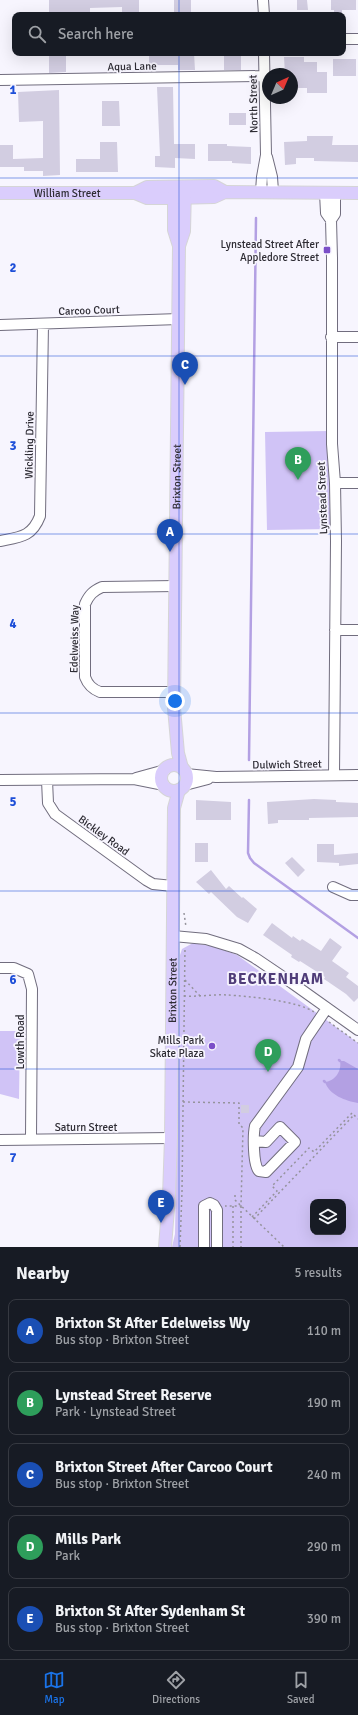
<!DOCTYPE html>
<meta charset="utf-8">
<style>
:root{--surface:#171b24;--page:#242831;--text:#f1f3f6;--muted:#9ea1a6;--line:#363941;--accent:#1a73e8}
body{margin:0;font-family:Signika,sans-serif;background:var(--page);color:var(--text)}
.controls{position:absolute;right:12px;bottom:12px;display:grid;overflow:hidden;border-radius:8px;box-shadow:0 4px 16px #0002}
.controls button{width:36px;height:36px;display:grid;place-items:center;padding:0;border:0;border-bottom:1px solid var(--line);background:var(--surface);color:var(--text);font:20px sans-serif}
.compass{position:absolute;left:262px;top:68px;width:36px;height:36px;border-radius:50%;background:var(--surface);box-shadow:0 4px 16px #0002;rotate:44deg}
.you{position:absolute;left:175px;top:701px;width:14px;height:14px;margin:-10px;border:3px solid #fff;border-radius:50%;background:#1a73e8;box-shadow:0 0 0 6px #1a73e833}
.badge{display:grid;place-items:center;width:26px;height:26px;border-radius:50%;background:var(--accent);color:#fff;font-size:13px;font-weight:700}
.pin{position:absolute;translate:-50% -33px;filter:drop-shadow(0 1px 2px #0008)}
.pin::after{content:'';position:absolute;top:21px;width:14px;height:12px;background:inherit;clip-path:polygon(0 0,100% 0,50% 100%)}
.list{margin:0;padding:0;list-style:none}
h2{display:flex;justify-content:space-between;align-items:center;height:52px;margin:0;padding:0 16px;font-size:17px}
h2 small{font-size:13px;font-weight:400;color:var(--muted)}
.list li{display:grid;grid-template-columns:26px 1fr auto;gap:12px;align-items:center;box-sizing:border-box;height:64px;margin:0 8px 8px;padding:0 8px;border:1px solid var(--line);border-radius:8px}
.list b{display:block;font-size:15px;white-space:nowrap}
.list p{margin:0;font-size:13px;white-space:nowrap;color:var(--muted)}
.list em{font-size:13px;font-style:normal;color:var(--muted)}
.icon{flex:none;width:22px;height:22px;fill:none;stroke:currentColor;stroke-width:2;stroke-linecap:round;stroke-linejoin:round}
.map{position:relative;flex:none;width:358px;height:1247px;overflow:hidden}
.search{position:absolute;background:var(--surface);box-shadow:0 4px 16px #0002;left:12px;right:12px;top:12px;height:44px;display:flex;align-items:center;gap:10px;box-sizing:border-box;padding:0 14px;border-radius:8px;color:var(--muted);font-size:15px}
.sheet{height:412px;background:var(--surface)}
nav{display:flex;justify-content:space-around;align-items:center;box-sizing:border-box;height:56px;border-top:1px solid var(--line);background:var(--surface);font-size:11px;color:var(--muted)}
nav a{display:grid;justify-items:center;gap:2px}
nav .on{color:var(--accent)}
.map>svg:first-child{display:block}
</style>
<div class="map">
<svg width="358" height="1247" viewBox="0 0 358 1247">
<rect width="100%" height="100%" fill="#f7f5fe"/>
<!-- green -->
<path fill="#d0c3f6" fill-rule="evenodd" d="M329,431L330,529L267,530L265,432Z
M193,943L216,947L237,955L358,1043V1247H172L175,1234L180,955L182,949ZM313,1202H343V1232H313Z
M0,1031H20L19,1099L0,1094Z"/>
<!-- water -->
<path fill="#b3a0e3" d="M340,1061H344L358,1069V1103C346,1101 329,1095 325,1082C335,1081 342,1071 340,1061Z"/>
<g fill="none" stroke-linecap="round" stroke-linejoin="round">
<!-- stream -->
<path stroke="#b3a0e3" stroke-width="2.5" d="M249,760L256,218
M249,800L248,853L250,858L254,863L358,938
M339,1060L340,1061
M324,1081L325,1082"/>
</g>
<!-- building -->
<path fill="#d2cde1" d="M49,0H139V12H122V7L90,8V12H66V15H49Z
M174,0H191V15H174Z
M297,0H307L308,10H297Z
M331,0H356V10H342V14H334V10H331Z
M49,53H66V72L49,73Z
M149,53H194L195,70H178V65H149Z
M224,53H241V70H224Z
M284,57H304V62H317V72H327V93H307V88H292V74H285Z
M333,59H356V76H333Z
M157,87H173L174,144H195V159L175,158V168L155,167V156H160Z
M59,90L60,175L43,176V171H24V167H0V145H13V159L43,158V121L19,122L18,92Z
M102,101H119L120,126H102Z
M229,113H246V125H229Z
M307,136H333L332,145H358V162L314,161V158H296V164L285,165L284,142L307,141Z
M100,142H117L118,172H76V159H100Z
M208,144H227V146L251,147V164L232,163V161H208Z
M314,799L336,800V802L358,803V817L309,818V820H278V823L268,824L267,802Z
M196,800L231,802V820H196Z
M195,843H208V862H195Z
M317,844H334V855L358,853V864L339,866V863L317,862Z
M292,857L305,870L298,877L285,863Z
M211,870L226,889L229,886L242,898L243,897L257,909L248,923L237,917L211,892L209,894L196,882Z
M272,923L292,938L293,936L300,941L302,939L321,951L330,938L342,947L332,961L349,973L346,977L358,986V998L354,1002L346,994L324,979L325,977L300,961L299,962L291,957L292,955L263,935Z
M241,1105H249V1113H241Z"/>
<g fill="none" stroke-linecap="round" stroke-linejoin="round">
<!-- minor casing -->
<g stroke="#716d7e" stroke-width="12">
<path id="minor" d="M263,0L264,15
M343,39H358
M0,80L264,76
M267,157L272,177L273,191
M261,191L262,177L266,155L264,53
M325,193L326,213L331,220L332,258V444L335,483L336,541L334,775
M331,220L335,214V193
M0,325L179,319
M331,337H358
M335,483H358
M0,541C20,537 32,537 40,516L43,324
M335,630H358
M175,692H100C92,689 88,685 85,677V604C89,595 93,591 102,587L176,586
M186,774L216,777L358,775
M136,778L165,770
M0,780L134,779L164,785
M47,780L48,803L55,814L146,880L153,884L173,886
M185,785L208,779
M333,887L351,895H358
M173,936L206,939L239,949L255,958L292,983L358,1030
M0,968H14L28,974L32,989L31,1139
M0,1140L171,1138
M254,1141L266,1142L280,1127L295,1142L266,1172L259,1171C253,1165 253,1135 255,1126L298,1067L306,1039L327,1008
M204,1247V1206L210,1203L214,1205L217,1210V1247"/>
</g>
<!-- major casing -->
<g stroke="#d5d5d6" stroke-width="14">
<g id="major">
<path d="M174,192V230L179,246"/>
<path id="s1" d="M0,193H135L147,198H174L214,197L225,192L358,193"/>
<path d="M135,193L147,187L214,186L225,192"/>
<circle cx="174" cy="778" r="13"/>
<path id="s2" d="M182,768L178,753L174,708L179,246L184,231L185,187"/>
<path id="s3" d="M165,1247L169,1196L171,1138L174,808L179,790"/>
</g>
</g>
<!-- path -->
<path stroke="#95939c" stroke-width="1.5" stroke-dasharray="2 3" stroke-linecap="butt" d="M184,913L186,927
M185,980L200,996
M184,996C199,997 213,994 227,995C248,996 298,1001 314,1012
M329,1022L358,1043
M183,1102L239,1103V1124L243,1128L241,1206H225
M235,1195V1200L284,1247
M233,1206V1247
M241,1206V1247
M252,1217L277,1191L272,1186L309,1148L314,1152L352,1113L358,1119
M254,1219L354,1115
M180,1247L182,1191L185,947"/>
<!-- minor -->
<use href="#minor" stroke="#fff" stroke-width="10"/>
<!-- major -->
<use href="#major" stroke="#dacdfc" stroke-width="12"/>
</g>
<!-- grid -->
<path fill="none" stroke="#1d4ed8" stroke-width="1" stroke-opacity="0.55" d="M179,0V15M179,53V1247M0,178H358M0,356H358M0,534H358M0,713H358M0,891H358M0,1069H358"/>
<!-- markers -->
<g fill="#7b4fc8" stroke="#f7f5fe" stroke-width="1.5">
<rect x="323" y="246" width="8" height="8" rx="2"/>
<circle cx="212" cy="1046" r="4"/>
</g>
<g text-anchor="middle" stroke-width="3.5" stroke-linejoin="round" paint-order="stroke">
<!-- street labels -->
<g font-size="11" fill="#2e2c34" stroke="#f7f5fe">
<text transform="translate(132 66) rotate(-1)" y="4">Aqua Lane</text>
<text transform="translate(253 104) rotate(-91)" y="4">North Street</text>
<text dy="4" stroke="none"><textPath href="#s1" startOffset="67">William Street</textPath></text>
<text transform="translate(89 310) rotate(-2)" y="4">Carcoo Court</text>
<text transform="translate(29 445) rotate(-89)" y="4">Wickling Drive</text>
<text dy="4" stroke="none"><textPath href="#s2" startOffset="292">Brixton Street</textPath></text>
<text transform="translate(322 498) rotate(-92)" y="4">Lynstead Street</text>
<text transform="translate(74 639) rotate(-89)" y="4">Edelweiss Way</text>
<text transform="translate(287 764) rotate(-1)" y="4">Dulwich Street</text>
<text transform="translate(104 835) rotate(36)" y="4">Bickley Road</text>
<text dy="4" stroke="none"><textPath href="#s3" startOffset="257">Brixton Street</textPath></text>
<text transform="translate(20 1042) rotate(-90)" y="4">Lowth Road</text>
<text x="86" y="1131">Saturn Street</text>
</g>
<!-- poi labels -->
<g font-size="11" fill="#2e2c34" stroke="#f7f5fe" text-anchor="end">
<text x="319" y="248">Lynstead Street After<tspan x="319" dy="13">Appledore Street</tspan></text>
<text x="204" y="1044">Mills Park<tspan x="204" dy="13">Skate Plaza</tspan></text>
</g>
<!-- district labels -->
<g font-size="15" font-weight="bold" letter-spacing="1" fill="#4f3c78" stroke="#f7f5fe">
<text x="276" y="984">BECKENHAM</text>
</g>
</g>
<g font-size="13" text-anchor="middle" font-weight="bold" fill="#1d4ed8" stroke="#f7f5fe" stroke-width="3.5" stroke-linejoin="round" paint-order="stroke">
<text x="13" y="94">1</text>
<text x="13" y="272">2</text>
<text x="13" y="450">3</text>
<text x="13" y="628">4</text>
<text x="13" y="806">5</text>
<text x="13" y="984">6</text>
<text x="13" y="1162">7</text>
</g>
</svg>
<div class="controls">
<button><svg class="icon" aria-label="layers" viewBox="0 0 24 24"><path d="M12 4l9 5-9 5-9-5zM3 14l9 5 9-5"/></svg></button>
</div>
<svg class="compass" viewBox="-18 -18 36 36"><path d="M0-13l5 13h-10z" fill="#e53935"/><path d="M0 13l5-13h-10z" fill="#9ea1a6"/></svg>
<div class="you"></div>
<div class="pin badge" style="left:170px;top:552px;background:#1a4fb4">A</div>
<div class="pin badge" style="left:298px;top:480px;background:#2e9e5b">B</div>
<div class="pin badge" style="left:185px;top:385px;background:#1a4fb4">C</div>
<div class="pin badge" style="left:268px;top:1072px;background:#2e9e5b">D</div>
<div class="pin badge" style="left:161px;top:1223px;background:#1a4fb4">E</div>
<div class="search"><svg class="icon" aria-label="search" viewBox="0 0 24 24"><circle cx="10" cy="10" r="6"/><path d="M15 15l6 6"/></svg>Search here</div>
</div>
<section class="sheet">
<h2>Nearby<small>5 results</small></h2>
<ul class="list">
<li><span class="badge" style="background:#1a4fb4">A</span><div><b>Brixton St After Edelweiss Wy</b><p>Bus stop · Brixton Street</p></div><em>110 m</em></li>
<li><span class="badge" style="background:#2e9e5b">B</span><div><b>Lynstead Street Reserve</b><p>Park · Lynstead Street</p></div><em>190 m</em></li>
<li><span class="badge" style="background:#1a4fb4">C</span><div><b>Brixton Street After Carcoo Court</b><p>Bus stop · Brixton Street</p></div><em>240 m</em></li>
<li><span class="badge" style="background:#2e9e5b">D</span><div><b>Mills Park</b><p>Park</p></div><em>290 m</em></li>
<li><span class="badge" style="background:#1a4fb4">E</span><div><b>Brixton St After Sydenham St</b><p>Bus stop · Brixton Street</p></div><em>390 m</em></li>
</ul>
</section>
<nav>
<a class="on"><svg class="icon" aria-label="map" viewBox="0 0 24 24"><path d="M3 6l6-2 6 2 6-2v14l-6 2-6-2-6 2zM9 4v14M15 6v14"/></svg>Map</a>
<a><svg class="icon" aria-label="directions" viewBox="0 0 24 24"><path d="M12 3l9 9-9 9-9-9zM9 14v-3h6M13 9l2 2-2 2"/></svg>Directions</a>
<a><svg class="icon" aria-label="saved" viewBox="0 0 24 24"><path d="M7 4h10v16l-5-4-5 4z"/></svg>Saved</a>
</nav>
